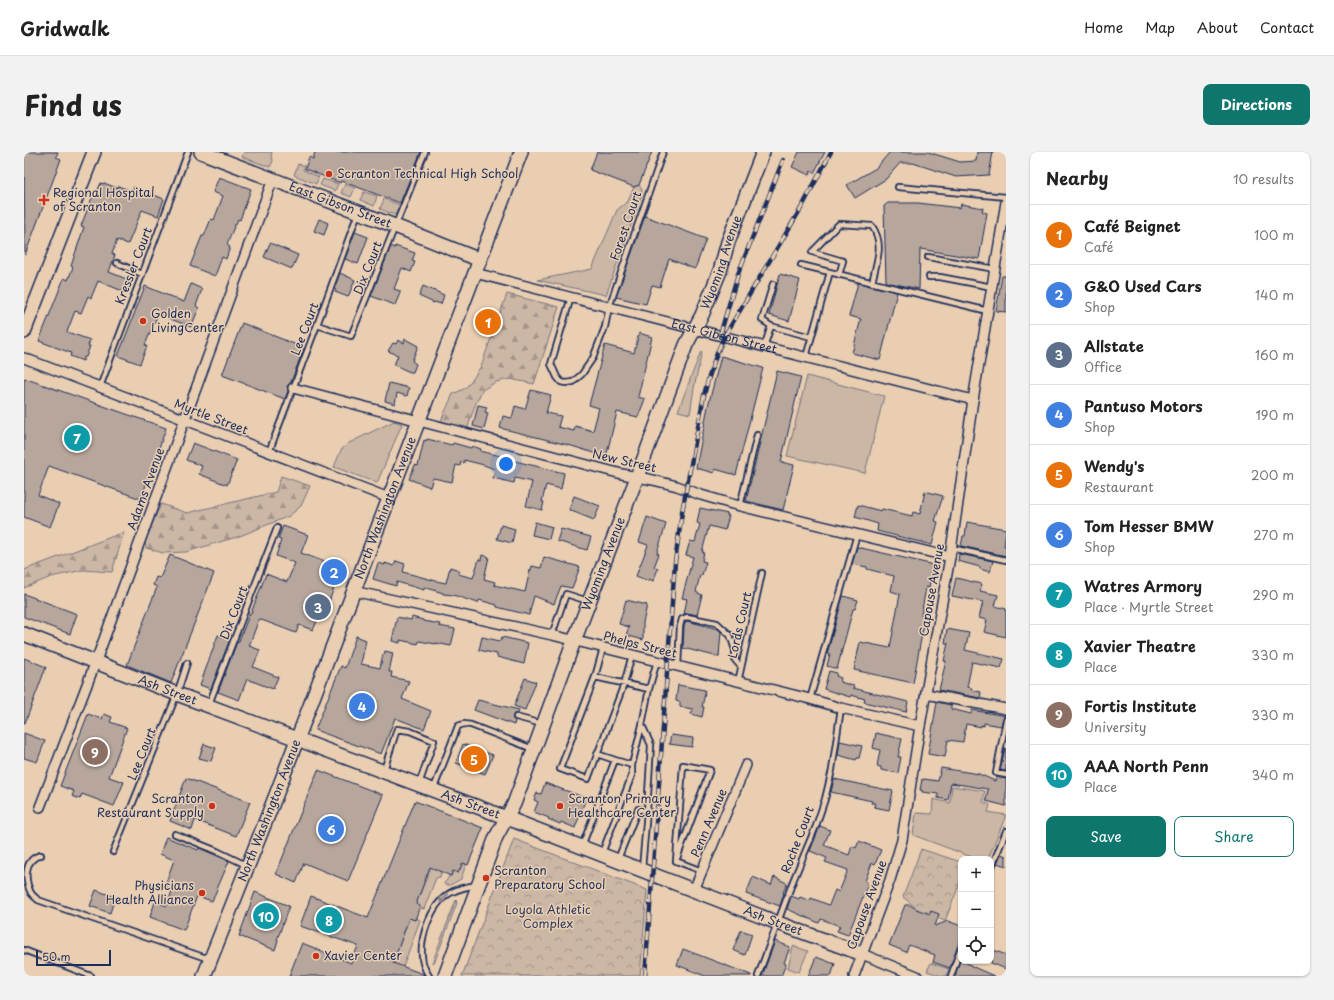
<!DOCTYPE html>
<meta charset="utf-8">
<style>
:root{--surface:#fff;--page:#f2f2f2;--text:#222;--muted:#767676;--line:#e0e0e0;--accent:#0f766e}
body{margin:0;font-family:"Playpen Sans",sans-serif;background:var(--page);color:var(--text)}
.controls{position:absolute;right:12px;bottom:12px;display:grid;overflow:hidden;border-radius:8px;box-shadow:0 1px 3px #0004}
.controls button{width:36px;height:36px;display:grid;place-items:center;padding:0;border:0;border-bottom:1px solid var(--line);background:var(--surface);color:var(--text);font:20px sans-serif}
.scale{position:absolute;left:12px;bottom:10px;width:75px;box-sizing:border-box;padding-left:4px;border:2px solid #1b2f5e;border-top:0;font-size:11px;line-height:14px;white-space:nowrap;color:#1b2f5e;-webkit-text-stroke:3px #eaceb1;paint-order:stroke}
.you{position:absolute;left:482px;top:312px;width:14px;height:14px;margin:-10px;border:3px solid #fff;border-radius:50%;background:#1a73e8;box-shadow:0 0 0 6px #1a73e833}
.badge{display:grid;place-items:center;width:26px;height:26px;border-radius:50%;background:var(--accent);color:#fff;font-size:13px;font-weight:700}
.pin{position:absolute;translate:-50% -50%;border:2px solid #fff;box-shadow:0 1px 4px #0006}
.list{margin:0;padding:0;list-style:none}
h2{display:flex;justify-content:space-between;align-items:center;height:52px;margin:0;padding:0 16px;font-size:17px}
h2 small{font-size:13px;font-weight:400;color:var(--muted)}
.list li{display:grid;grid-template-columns:26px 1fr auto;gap:12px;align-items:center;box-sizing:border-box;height:60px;padding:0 16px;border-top:1px solid var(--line)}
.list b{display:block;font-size:15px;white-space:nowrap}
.list p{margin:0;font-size:13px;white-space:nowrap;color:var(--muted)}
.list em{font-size:13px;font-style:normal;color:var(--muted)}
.actions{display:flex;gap:8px;padding:12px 16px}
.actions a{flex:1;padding:9px 0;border:1px solid var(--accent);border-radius:8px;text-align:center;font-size:14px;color:var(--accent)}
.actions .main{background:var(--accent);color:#fff}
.icon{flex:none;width:22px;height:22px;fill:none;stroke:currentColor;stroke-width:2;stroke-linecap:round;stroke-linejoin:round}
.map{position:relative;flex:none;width:982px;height:824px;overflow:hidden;border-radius:8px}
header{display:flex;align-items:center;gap:24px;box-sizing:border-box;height:56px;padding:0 20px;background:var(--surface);border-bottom:1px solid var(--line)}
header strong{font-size:19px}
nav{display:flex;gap:22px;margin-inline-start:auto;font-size:14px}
.intro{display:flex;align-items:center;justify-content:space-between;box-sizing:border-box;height:96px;padding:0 24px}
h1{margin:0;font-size:28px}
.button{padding:10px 18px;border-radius:8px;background:var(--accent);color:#fff;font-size:14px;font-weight:700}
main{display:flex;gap:24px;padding:0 24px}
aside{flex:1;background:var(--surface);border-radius:8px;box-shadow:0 1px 3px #0004}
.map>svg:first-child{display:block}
</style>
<header>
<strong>Gridwalk</strong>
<nav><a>Home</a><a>Map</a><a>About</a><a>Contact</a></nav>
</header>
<div class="intro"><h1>Find us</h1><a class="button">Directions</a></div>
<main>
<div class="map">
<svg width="982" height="824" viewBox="0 0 982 824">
<defs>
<pattern id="forest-firs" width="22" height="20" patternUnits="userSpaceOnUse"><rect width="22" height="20" fill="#ccb7a5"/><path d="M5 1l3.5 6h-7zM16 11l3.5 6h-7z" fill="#a5958a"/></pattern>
<pattern id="park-crowns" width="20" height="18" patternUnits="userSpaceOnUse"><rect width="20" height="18" fill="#ccb7a5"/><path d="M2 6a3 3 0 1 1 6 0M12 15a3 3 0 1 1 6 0" fill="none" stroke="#a5958a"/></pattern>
</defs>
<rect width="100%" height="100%" fill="#eaceb1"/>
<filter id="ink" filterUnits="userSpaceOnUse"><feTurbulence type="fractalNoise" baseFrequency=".025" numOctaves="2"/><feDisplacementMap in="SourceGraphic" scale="8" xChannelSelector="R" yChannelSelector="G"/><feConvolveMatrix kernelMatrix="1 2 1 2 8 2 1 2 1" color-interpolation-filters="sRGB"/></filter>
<g filter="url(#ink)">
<!-- green -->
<path fill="#ccb7a5" stroke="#747382" d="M220,0H248L247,4L249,9L246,15L218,5Z
M274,12L281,14L279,18L295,25L292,32L270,23Z
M299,27L314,32L311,39L296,33Z
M321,32L331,36L327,45L317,41Z
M615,33L618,38L617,45L582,143L513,128L568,117L593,58L604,49L610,35Z
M340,40L353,44L350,54L336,48Z
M360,47L376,53L371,63L356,57Z
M677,199L678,200L670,236L666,262L654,259Z
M783,224L860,244L841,321L763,304Z
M370,269L378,272L353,331L310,315L317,298L325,291Z
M928,634L961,639L959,650L966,653L964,660L982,663L964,707H953L889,683L892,661L908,662L909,647L926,651Z
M439,710L442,712L437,727L426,733H421L420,731L423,728L425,724H427L429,719L434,721Z
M408,711L418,716L416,720L417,721L416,725L412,726L400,757L396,756V754L392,752Z
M432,748L433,751L411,809L408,811Z
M385,766L391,768L392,766L396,768L379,815L368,814Z
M769,794L784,799L775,820L764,816Z
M907,811L925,817L922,824H918L903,819Z"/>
<!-- forest -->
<path fill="url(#forest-firs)" stroke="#747382" d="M483,142L535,155L510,232L486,227L472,230L458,238L450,256L443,278L416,271L429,242L440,237L447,230L457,214Z
M257,324L286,334L277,354L265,364L216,384L162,400L139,401L122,396L121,389L137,352L163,361L252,340Z
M100,380L88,420L59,418L27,425L0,436V418Z"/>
<!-- park -->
<path fill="url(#park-crowns)" stroke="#747382" d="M490,687L623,738L616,824H438Z
M897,697L937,710V728L921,769L897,760L879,745Z"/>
<!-- building -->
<path fill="#b7a69c" stroke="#1b2f5e" d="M0,0H34L32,5L37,7L1,103Z
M291,0H397L376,51L317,29L316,31L281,17L285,5L289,7Z
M573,0H628L615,33L610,35L566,18Z
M775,0H801L790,21L787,19L785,23L768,15Z
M866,0H904L936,10L952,9L953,0H969L965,23L932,25L889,11H876L862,27L831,46L823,33L852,16Z
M195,25L227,37L216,68L214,67L212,72H211L203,93L206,95L202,107L198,105L191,124L166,114L178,84H180L187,67L190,68L199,44L189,40Z
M77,31L80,32V31L93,36L94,34L108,39L110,35L140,47L134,64L118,58L104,92L93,88L88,102L91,103L85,120L105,128L101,140L74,129L67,146L64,144L57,161L51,159L43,180L66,188L64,194H66L62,205H60L59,209L46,204L47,201L15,189L40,126L44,128L49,115L47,114L60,75L57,74L69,43L71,44Z
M864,51H894L936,56L937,52L959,56L958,59L963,61L955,107L896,97L895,137L862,130L860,54Z
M621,64L682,87L671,117L645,107L636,135L628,133L622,152L592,145Z
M295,67L304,71L300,83L290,79Z
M331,80L344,85L334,112L321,107Z
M246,91L274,103L268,117L240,105Z
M367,94L371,96V94L391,101L388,109L391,110L387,120L378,116L370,137L376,139V141L371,153L347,144Z
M316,121L331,128L324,145L311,140L312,138L310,137Z
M756,122L776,128L765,169L745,163Z
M978,124H982V160L972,159Z
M834,131L873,140L856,208L828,201L837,167L825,164Z
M167,132L178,137L172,154L175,156L167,175L134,162L121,193L123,194L116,212L94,204L121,134L160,150Z
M399,134L420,143L417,152L411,150L410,151L395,144Z
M459,160L472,164L467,180L456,176L458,169L456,168Z
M218,171L280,196L267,230L263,234L264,239L261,247L198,223Z
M615,181L628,185L614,245L621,247L614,265L593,260L582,305L548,294L476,276L479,264L488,266L491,254L501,257L507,238L527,243L522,261L537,264L534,275L550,279L551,274L569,279L575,256L565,253L581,193L610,201Z
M381,187L394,194L388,209L392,212L389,220H386L370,213L374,203L364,199L369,191L372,192L374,188L380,191Z
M697,204L739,216L712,323L691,317L690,321L672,316L684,254Z
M753,219L777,225L757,310L770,313L759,358L722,349Z
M0,226L142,276L117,347L25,314L14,343L35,352L26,375L0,365Z
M365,231L385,236L383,244L373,241L371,252L361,249Z
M454,253L463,255L461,260L464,261L460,277L449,274Z
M403,287L428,293L429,291L447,296L448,294L457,297L456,299L485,306V307L495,310L540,321L537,337L522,333L518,350H520L518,358L502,354L508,330L491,326L490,331L469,326L471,319L470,317L460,313L440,308V311L437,310L436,314L432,313L428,330L409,326L406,335L385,327L391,313L394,314L400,288L402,289Z
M169,291L213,308L203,333L175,322L178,314L162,308Z
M901,339L919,344L911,369L914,370L908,393L853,379L854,372L831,365L834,353L857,359L858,357L888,364L889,360L896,362Z
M550,344L576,354L570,368L545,358Z
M676,356L704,362L703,364H705L701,378L685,374L678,400H680L678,409L682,410L678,423H676L672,440L678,443L673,463L664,461L660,462L663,447L658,446L669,405L662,403L666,389L671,390L676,372L673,371Z
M623,365L642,372L633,401L635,402L630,415L634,417L629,429L625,427L624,429L612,424L624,393L615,390Z
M511,370L528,375L525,387L508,383Z
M943,370L982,377L980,394H982V404L937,394L939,384H941Z
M477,373L491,377L488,391L473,387Z
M259,374L284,383L277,401L320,417L316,429L313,428L298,468L294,467L289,478L275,473L272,481L235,467L225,494L236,498L229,515L254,525L249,537L223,527L215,548L194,540L213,490L214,491L226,461H227L242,422L263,430L271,411L252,404L257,388L254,387Z
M537,377L567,385L563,398L533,389Z
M833,395L906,412L908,416L905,436L902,435L897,464L901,465L889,531L830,518L836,490L866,496L876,442L867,439L870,424L843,417V415L828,412Z
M935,402L969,409L966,420L956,417V415L934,409Z
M146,403L190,421L147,531L103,513L133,435L129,433L132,425L136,426Z
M458,403L465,405L460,427L471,430L470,433L501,440L506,418H507L508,414L517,416L520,405L556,415L548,436L537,434L530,452L510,444L505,463L473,455V453L455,448L454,451L429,443L419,442V441L400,435V438L373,430L372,434L349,427L354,411L361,413V411L370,414L372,409L381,412L379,420L412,429L422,431L426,415L435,418L434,422L449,426L455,407L457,408Z
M932,426L958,432L956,439L974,443L971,454L982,457V485L960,480L963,468L955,466L959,450L928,444Z
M0,442L53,462L46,482L0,465Z
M819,444L834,448L831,457H829L813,517L803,514L806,502H803Z
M602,448L623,453L619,471V488L602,483L605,475L595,472Z
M373,465L387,468L388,465L399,468V469L416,472L415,474L431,477L427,494L412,491V492L395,489L394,492L376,488V491L368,489Z
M663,469L694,477L697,479L695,505L659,496L660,475L661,470Z
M923,477L945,481L941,498L980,507L977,516L948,510L943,535L948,536L947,538L957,540L956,546L915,538L922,509H920L924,491H921Z
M194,483L206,487L187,537L176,533Z
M332,484L342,488L337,512L356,516L359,502L360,503L361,499L369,501L365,520H368L367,525L385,529L378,547L407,559L400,577L371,566L357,602L291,578L317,514L321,516Z
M458,485L476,489L478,485L504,491L500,512L473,505V502L455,498Z
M0,506L22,515L1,571H0Z
M805,519L813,521L812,524L817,526L816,530L830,534L829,536L884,550L882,560L840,550L841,547L827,543L826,545L800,537Z
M501,526L512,530L501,558L490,554Z
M654,533L681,538L680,541H681L678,555H680L678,565L667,562L669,557L656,555V550L652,549V548Z
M454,548L495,558L494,562H491L489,564V566L491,569L490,573L450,558Z
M913,550L927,553V557L947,562L948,558L982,564L979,566L977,574L960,571V574L957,573V575L942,572L939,590L924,588L921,605L904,602Z
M64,562L78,567L80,562L88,565L86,570L103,576L85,625L100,630L90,654L58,642L56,647L48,644L50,639L36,634Z
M0,581L21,589L13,610L0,606Z
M852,581L878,587L874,605H877L874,621L857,618V615L853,614L856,598L849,596Z
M647,583L669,586L668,595L645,592Z
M816,589L838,594L835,606H833L832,608L814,603Z
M180,592L192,596L187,609L175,606Z
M439,592L469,603L461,622L432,611Z
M981,596H982V619L976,618Z
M917,616L955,622L971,629L972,625L982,627V654L962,649L964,637L927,631L924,648L914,646V642L898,640V638H896L898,627L900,628V627L914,629Z
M294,618L359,643L324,729L280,711L272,731L252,722Z
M162,626L226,650L212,684L171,668L168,678L146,669Z
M810,627L869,639L865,658L850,655L851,651H847L848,649L807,640Z
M521,631L562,646L551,676L537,670L536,672L524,667L525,666L510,660L514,650L510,648L513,641L517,642Z
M391,649L459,676L444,713L439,711L434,721L429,719L427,724L406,715L392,752L396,754L391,768L385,766L369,811L399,822L401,824H265L278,791L327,811L334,794L276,774L287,744L344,766Z
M796,674L806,678L800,693L825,703L828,694L832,696L835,689L857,698L851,712L848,711L841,729L843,730V732H844L824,783L813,779L816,774L797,767L795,771L763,757L767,744L775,747L776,745L786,749L787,746L805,753L811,738L815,740L824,718L801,710L803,706L786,699Z
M142,685L174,698L175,696L205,709L188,749L173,744L160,778L126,765L131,750L143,754L149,736L141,733L150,708L136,702Z
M977,702L982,704V714L973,711Z
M729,725L747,733L750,725L763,731L759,741H760L756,754L722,742Z
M72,738L91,745L86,761L66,754Z
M231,740L265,754L253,788H254L251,798L215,784Z
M881,753H886L892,757L906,762L907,759L915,762L911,774L924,769L937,774V787L926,816L909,810L911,803L885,793L882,800L865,793Z
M717,778L728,782L721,803L709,798Z
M751,789L766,795L760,811L762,812L757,824H738Z
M659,797L727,823V824H681L653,813Z
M967,797L982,803V817L967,811Z
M792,805L811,812L807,824H784Z
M936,808L947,813V814L970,824H931Z"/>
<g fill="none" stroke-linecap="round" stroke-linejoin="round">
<!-- lane casing -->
<g stroke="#1b2f5e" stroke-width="8">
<path id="lane" d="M874,35L982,45
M904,105L971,117
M93,111L118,122
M777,113L964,159
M815,123L819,109L788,100L815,72L848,74C861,93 852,110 848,131
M905,125H916L968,135
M547,145L527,212L533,225L537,230L542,231L549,230L558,222L569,206L581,175L585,155L639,0
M293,173L327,184L401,0
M747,174L738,168L749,132
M740,195L747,174L787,185
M782,205L806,120
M76,235L164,0
M245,300L293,173L334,61
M716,354L733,283
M927,396L982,408
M528,483L542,442L564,449
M654,515L656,474L658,467L663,465L693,471L706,483L711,498V508L717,515
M571,525L579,496
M714,530L738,421
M625,537L633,509
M786,547L833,382
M185,552L253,376
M492,565L518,572
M982,568L972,621L982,623
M573,602L591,608
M360,618L373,577L386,579L410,589L395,632
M410,636L434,574L440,572L447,573L509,597
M151,682L193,699L222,713
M558,694L591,608L608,613
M89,700L153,542L163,511
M578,701L608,623V613L618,573
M17,703C0,707 0,727 7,741C9,744 12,746 14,748L185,807
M594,707L614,657L623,659L627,593L618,573L625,537L571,525L536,617L564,627L600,532L608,503
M652,709L686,618L659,613L652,709L678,719
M618,717L623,659
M967,717L982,679
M0,798L67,824
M405,824C401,818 398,811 398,804C396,785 407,754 423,743C431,737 442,735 452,733
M734,824L769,729L792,674L801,647L808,618L817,556
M927,824L937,795"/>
</g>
<!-- street casing -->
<g stroke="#1b2f5e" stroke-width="12">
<g id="street">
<path id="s1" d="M451,121L949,248"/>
<path d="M0,206L365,346"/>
<path d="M269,236L598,322L629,328L653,334L677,343L708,352L926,405"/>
<path d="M329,439L528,483L786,547L817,556L896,574"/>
<path d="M902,542L982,557"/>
<path d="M16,655L72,509L249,27"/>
<path d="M670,738L722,613"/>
<path d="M838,802L893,824"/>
<path d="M830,824L866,728L878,688L896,574L926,405L949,248L982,50"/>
</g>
</g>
<!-- secondary casing -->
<g stroke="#1b2f5e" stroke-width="16">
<g id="secondary">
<path id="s2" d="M177,0L371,74L456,108"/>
<path d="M0,180L70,0"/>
<path id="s3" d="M0,482L153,542L483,666L754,771L838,802"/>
<path id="s4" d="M180,824L252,643L497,0"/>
<path id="s5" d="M421,824L472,685L490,652L550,489L613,325L662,193L678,163L696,119L704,90L739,0"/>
</g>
</g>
<!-- lane -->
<use href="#lane" stroke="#eaceb1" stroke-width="4.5"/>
<!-- street -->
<use href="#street" stroke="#eaceb1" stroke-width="9"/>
<!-- secondary -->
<use href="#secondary" stroke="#eaceb1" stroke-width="13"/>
<!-- rail casing -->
<g stroke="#1b2f5e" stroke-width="4.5">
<path id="rail" d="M696,183L714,122L759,8
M621,824L651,410L658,360L680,243C685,223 691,204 700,185L779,53L807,0"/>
</g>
<!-- rail -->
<use href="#rail" stroke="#eaceb1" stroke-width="3" stroke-dasharray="9" stroke-linecap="butt"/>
</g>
<!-- one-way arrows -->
<defs><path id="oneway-shaft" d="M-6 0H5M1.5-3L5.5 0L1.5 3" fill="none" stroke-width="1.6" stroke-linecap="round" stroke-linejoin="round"/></defs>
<use stroke="#827e88" href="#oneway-shaft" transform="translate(420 746) rotate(136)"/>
</g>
<!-- markers -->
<g fill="#c8321e" stroke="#eaceb1" stroke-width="1.5">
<circle cx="305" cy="22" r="4"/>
<path d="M18 42h4v4h4v4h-4v4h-4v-4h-4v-4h4z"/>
<circle cx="119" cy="169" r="4"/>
<circle cx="188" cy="654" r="4"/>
<circle cx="536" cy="654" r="4"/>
<circle cx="462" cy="726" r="4"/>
<circle cx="178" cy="741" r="4"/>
<circle cx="292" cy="804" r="4"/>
</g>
<g text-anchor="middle" stroke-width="3" stroke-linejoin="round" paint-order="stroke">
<!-- poi labels -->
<g font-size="12" fill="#1b2f5e" stroke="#eaceb1" text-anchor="start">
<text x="313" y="26">Scranton Technical High School</text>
<text x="29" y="45">Regional Hospital<tspan x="29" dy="14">of Scranton</tspan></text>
<text x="127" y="166">Golden<tspan x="127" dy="14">LivingCenter</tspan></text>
<text x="180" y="651" text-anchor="end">Scranton<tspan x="180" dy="14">Restaurant Supply</tspan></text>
<text x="544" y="651">Scranton Primary<tspan x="544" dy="14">Healthcare Center</tspan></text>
<text x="470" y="723">Scranton<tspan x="470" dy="14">Preparatory School</tspan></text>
<text x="170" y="738" text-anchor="end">Physicians<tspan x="170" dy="14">Health Alliance</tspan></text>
<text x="300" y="808">Xavier Center</text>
</g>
<!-- street labels -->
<g font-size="12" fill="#1b2f5e" stroke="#eaceb1">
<text dy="4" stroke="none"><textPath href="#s2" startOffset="149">East Gibson Street</textPath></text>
<text transform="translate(602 74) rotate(-71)" y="4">Forest Court</text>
<text dy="4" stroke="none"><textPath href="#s5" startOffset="766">Wyoming Avenue</textPath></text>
<text transform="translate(110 114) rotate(-69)" y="4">Kressler Court</text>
<text transform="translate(344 116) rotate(-68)" y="4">Dix Court</text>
<text transform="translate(281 177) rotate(-69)" y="4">Lee Court</text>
<text dy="4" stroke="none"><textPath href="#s1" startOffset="257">East Gibson Street</textPath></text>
<text transform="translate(187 265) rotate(21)" y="4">Myrtle Street</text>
<text transform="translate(600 309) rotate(13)" y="4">New Street</text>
<text transform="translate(122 337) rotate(-70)" y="4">Adams Avenue</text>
<text dy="4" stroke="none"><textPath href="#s4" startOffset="502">North Washington Avenue</textPath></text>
<text dy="4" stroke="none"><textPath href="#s5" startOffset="442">Wyoming Avenue</textPath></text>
<text transform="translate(908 438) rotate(-80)" y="4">Capouse Avenue</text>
<text transform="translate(210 461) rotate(-69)" y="4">Dix Court</text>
<text transform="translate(716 473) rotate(-77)" y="4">Lords Court</text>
<text transform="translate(616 493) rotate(14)" y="4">Phelps Street</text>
<text dy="4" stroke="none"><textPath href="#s3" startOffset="154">Ash Street</textPath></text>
<text transform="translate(118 602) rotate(-68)" y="4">Lee Court</text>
<text dy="4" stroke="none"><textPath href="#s3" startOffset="478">Ash Street</textPath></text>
<text dy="4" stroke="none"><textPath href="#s4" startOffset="178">North Washington Avenue</textPath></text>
<text transform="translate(685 671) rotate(-67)" y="4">Penn Avenue</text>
<text transform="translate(774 688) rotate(-69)" y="4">Roche Court</text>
<text transform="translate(843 753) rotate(-70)" y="4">Capouse Avenue</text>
<text dy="4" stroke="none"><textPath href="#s3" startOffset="802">Ash Street</textPath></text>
</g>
<!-- park labels -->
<g font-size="12" fill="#2d3d65" stroke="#eaceb1">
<text x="524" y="762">Loyola Athletic<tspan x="524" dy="14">Complex</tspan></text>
</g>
</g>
</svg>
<div class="controls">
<button>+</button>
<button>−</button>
<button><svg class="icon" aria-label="locate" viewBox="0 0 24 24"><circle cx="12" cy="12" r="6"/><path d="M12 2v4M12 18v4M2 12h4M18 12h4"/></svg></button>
</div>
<div class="scale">50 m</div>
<div class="you"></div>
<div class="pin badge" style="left:464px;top:170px;background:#e8710a">1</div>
<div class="pin badge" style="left:310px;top:420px;background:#3f7fe0">2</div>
<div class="pin badge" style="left:294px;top:455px;background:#5c6f8a">3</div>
<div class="pin badge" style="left:338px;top:554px;background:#3f7fe0">4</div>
<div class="pin badge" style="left:450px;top:607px;background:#e8710a">5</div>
<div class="pin badge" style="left:307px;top:677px;background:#3f7fe0">6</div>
<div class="pin badge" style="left:53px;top:286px;background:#0f9aa8">7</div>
<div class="pin badge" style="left:305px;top:768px;background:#0f9aa8">8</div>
<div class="pin badge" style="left:71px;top:600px;background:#8d6e63">9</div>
<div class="pin badge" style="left:242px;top:764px;background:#0f9aa8">10</div>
</div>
<aside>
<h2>Nearby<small>10 results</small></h2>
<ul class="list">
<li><span class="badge" style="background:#e8710a">1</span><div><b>Café Beignet</b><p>Café</p></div><em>100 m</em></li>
<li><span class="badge" style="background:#3f7fe0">2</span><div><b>G&amp;O Used Cars</b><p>Shop</p></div><em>140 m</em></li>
<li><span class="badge" style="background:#5c6f8a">3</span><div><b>Allstate</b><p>Office</p></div><em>160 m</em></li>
<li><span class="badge" style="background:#3f7fe0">4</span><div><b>Pantuso Motors</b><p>Shop</p></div><em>190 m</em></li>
<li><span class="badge" style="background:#e8710a">5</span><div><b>Wendy's</b><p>Restaurant</p></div><em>200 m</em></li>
<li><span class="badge" style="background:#3f7fe0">6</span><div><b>Tom Hesser BMW</b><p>Shop</p></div><em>270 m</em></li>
<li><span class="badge" style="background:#0f9aa8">7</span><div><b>Watres Armory</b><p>Place · Myrtle Street</p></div><em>290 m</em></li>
<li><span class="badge" style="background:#0f9aa8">8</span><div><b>Xavier Theatre</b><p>Place</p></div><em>330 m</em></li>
<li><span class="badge" style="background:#8d6e63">9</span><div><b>Fortis Institute</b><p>University</p></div><em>330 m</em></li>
<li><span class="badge" style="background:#0f9aa8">10</span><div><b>AAA North Penn</b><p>Place</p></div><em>340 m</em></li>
</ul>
<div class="actions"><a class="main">Save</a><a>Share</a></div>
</aside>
</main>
